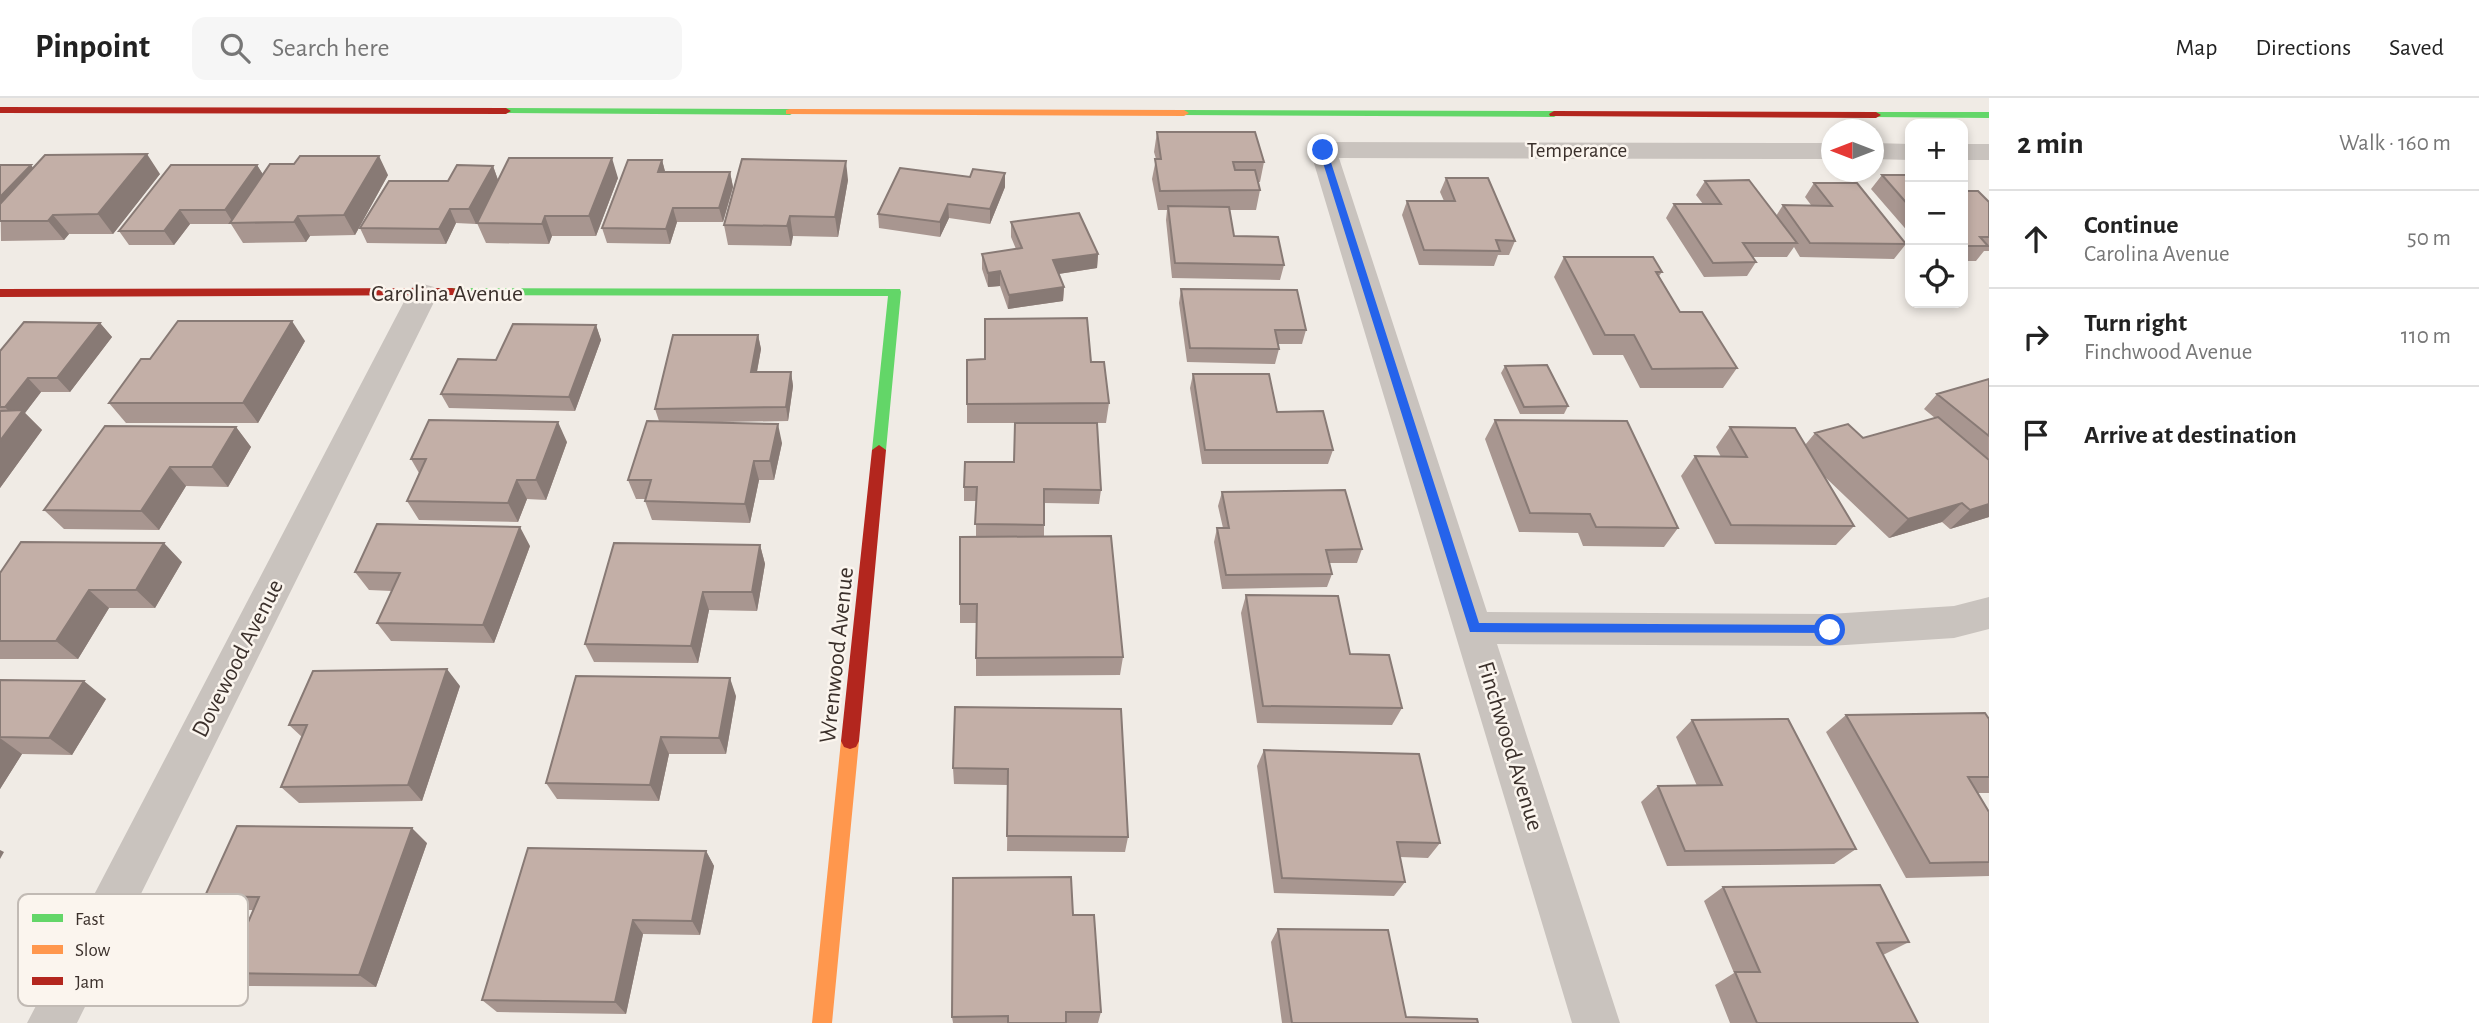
<!DOCTYPE html>
<meta charset="utf-8">
<style>
:root{--surface:#fff;--page:#f6f6f6;--text:#222;--muted:#767676;--line:#e0e0e0}
body{margin:0;font-family:"Alegreya Sans",sans-serif;background:var(--page);color:var(--text)}
.controls{position:absolute;right:21px;top:21px;display:grid;overflow:hidden;border-radius:14px;box-shadow:0 4px 10px #0003}
.controls button{width:63px;height:63px;display:grid;place-items:center;padding:0;border:0;border-bottom:2px solid var(--line);background:var(--surface);color:var(--text);font:35px sans-serif}
.compass{position:absolute;left:1821px;top:21px;width:63px;height:63px;border-radius:50%;background:var(--surface);box-shadow:0 4px 10px #0003;rotate:270deg}
.stop{position:absolute;width:21px;height:21px;margin:-16px;border:5px solid #2563eb;border-radius:50%;background:#fff}
.stop.end{background:#2563eb;border-color:#fff;box-shadow:0 2px 7px #0008}
.list{margin:0;padding:0;list-style:none}
h2{display:flex;justify-content:space-between;align-items:center;height:91px;margin:0;padding:0 28px;font-size:30px}
h2 small{font-size:23px;font-weight:400;color:var(--muted)}
.list li{display:grid;grid-template-columns:46px 1fr auto;gap:21px;align-items:center;box-sizing:border-box;height:98px;padding:0 28px;border-top:2px solid var(--line)}
.list b{display:block;font-size:26px;white-space:nowrap}
.list p{margin:0;font-size:23px;white-space:nowrap;color:var(--muted)}
.list em{font-size:23px;font-style:normal;color:var(--muted)}
.icon{flex:none;width:38px;height:38px;fill:none;stroke:currentColor;stroke-width:2;stroke-linecap:round;stroke-linejoin:round}
.map{position:relative;flex:none;width:1989px;height:925px;overflow:hidden}
header{display:flex;align-items:center;gap:42px;box-sizing:border-box;height:98px;padding:0 35px;background:var(--surface);border-bottom:2px solid var(--line)}
header strong{font-size:33px}
nav{display:flex;gap:38px;margin-inline-start:auto;font-size:24px}
.search{width:490px;height:63px;background:var(--page);display:flex;align-items:center;gap:18px;box-sizing:border-box;padding:0 24px;border-radius:14px;color:var(--muted);font-size:26px}
main{display:flex}
aside{flex:1;background:var(--surface)}
.map>svg:first-child{display:block}
</style>
<header>
<strong>Pinpoint</strong>
<div class="search"><svg class="icon" aria-label="search" viewBox="0 0 24 24"><circle cx="10" cy="10" r="6"/><path d="M15 15l6 6"/></svg>Search here</div>
<nav><a>Map</a><a>Directions</a><a>Saved</a></nav>
</header>
<main>
<div class="map">
<svg width="1989" height="925" viewBox="0 0 1989 925">
<rect width="100%" height="100%" fill="#f0ebe5"/>
<g fill="none" stroke-linecap="round" stroke-linejoin="round">
<!-- street -->
<path fill="#c9c3be" fill-rule="evenodd" d="M1323,44L1832,45V61L1339,60L1487,514L1830,516L1954,508L1989,499V531L1954,540L1830,548L1497,546L1620,925H1572L1310,52L1314,46Z
M1874,45L1910,46V62L1874,61Z
M1963,46H1989V62H1963Z
M423,186L434,189L438,196L77,925H27L408,196L412,189Z"/>
<!-- fast -->
<path fill="#63d668" fill-rule="evenodd" d="M506,10L790,11L795,14L790,17L502,15V11Z
M1184,12L1554,13L1559,16L1554,19L1180,17L1179,15Z
M1876,14H1989V20L1872,19L1871,17Z
M452,190L900,191L901,194L886,352L879,357L872,352L888,198L447,197V191Z"/>
<!-- slow -->
<path fill="#ff974d" fill-rule="evenodd" d="M790,11L1184,12L1189,15L1184,18L786,16V12Z
M850,635L856,637L859,643L832,925H812L841,643L844,637Z"/>
<!-- jam -->
<path fill="#b3261e" fill-rule="evenodd" d="M0,9L506,10L511,13L506,16L0,15Z
M1554,13L1876,14L1881,17L1876,20L1550,18L1549,16Z
M452,190L457,191V197L0,199V191Z
M879,347L886,352L859,643L856,649L850,651L844,649L841,643L872,352Z"/>
</g>
<!-- wall -->
<path fill="#a89690" d="M1157,34L1264,64L1260,84H1258L1260,92L1256,112H1229L1234,138L1284,167L1280,182L1172,180L1166,122L1167,112H1158L1152,81L1156,61L1154,54Z
M662,62L665,74H730L733,89L723,124H677L670,146L607,145L602,130Z
M0,67L33,70L160,76L113,136H69L64,142L1,143Z
M257,67L263,77H388L355,137L310,138L306,144L243,145L231,126H190L174,147H129L119,133Z
M493,68L498,82L618,80L596,138H552L549,146L486,145L477,125L493,93L476,126L456,125L446,146L367,145L360,130L448,83Z
M1005,75V89L990,126L949,120L940,139L879,130L878,116L970,79Z
M1882,77H1910V136L1871,91Z
M1446,80L1515,143L1509,157H1498L1494,168L1419,167L1402,117L1407,103H1444L1440,94Z
M848,82L838,139L793,138L791,148L728,147L724,127Z
M1705,83L1776,118L1783,107H1811L1805,99L1814,85L1906,146L1894,161L1800,159L1794,149L1787,159H1753L1756,164L1747,178L1704,179L1666,120L1674,106H1703L1696,97Z
M1963,93L1989,104V153H1984L1976,163H1963Z
M1011,124L1098,156L1097,170L1058,176L1064,189L1063,203L1008,211L1000,188L988,189L982,171V156L1016,151L1011,139Z
M1564,159L1662,174L1659,178L1680,214L1737,270L1723,290H1640L1623,257H1593L1554,179Z
M1181,191L1306,232L1302,246H1278L1279,251L1275,266L1187,264L1179,205Z
M100,225L112,239L70,294H41L25,315L42,332L0,390V253Z
M596,227L601,242L575,313L449,310L441,296L496,262Z
M758,237L761,251L757,274H791L793,288L788,323L721,324L782,345L774,382H759L750,425L652,422L645,403V401H636L628,382L659,323L655,311Z
M305,243L258,325H126L109,305L150,261Z
M1091,264L1109,305L1106,325H1050L1101,392L1099,406L1044,405V439L1123,559L1120,577L976,578V525H960V506L976,439V403H964V389L1014,364L1015,325H967V306Z
M1505,268L1568,308L1564,316H1520L1501,275Z
M1193,276L1277,314L1333,352L1328,366H1202L1190,290Z
M1989,281V419L1950,431L1942,424L1889,440L1825,379L1854,428L1836,447L1715,446L1681,378L1695,358L1721,359L1716,349L1730,329L1805,347L1815,335L1863,340L1935,320L1924,311L1937,296Z
M1495,322L1678,430L1664,449L1583,448L1578,435L1519,434L1485,341Z
M236,329L251,349L228,389L186,388L159,432L64,431L44,412Z
M567,344L546,402L527,401L518,424L419,422L407,403L419,375L411,361Z
M1222,394L1362,451L1357,465H1329L1332,476L1327,489L1222,491L1214,444L1217,430H1223L1218,408Z
M760,447L765,466L757,513L709,512L698,565L594,564L585,546Z
M530,448L494,545L391,543L377,525L392,493L369,492L355,474Z
M182,464L155,510H109L78,561H0V475Z
M1246,497L1402,610L1392,627L1257,625L1241,515Z
M0,582L106,601L72,657L22,656L0,691Z
M460,588L422,703L299,705L281,689L302,639L289,627Z
M736,598L726,656H669L659,703L557,701L546,685Z
M955,609L1128,739L1125,754L1007,753L1008,687L954,686L953,670Z
M1846,617L1989,621V695H1977L1989,714V778L1906,780L1826,634Z
M1692,622L1856,751L1834,766L1667,768L1641,704L1658,688H1697L1676,639Z
M1264,652L1440,745L1428,760L1400,759L1405,784L1394,798L1274,795L1257,668Z
M427,745L376,889L247,888L226,875L253,812H226L205,798Z
M706,753L714,768L700,837L643,836L626,916L497,914L482,902Z
M1723,789L1909,844L1883,857L1918,925H1730L1715,887L1734,875L1704,803Z
M1073,817L1101,914L1098,925H953L952,919Z
M1278,831L1406,919L1478,925H1282L1271,844Z"/>
<!-- shaded-wall -->
<path fill="#887a75" d="M147,56L160,76L113,136L98,116Z
M379,58L388,77L355,137L344,117Z
M612,60L618,80L596,138L589,118Z
M662,62L666,77L658,74Z
M846,63L848,82L838,139L835,119Z
M31,67L42,81L0,123V99Z
M257,67L266,81L234,126L225,112Z
M493,68L498,82L476,126L469,111Z
M730,74L733,89L723,124L719,110Z
M1005,75V89L990,126V111Z
M948,106L949,120L940,139V124Z
M673,110L677,124L670,146L666,131Z
M450,111L456,125L446,146L439,131Z
M180,112L190,126L174,147L164,133Z
M53,117L69,136L64,142L48,123Z
M298,118L310,138L306,144L294,124Z
M545,118L552,138L549,146L542,126Z
M790,118L793,138L791,148L787,128Z
M1098,156L1097,170L1052,177L1053,162Z
M1000,173V188L988,189V175Z
M1064,189L1063,203L1008,211L1009,197Z
M292,223L305,243L258,325L243,305Z
M100,225L112,239L70,294L57,280Z
M596,227L601,242L575,313L569,299Z
M758,237L761,251L754,289L751,274Z
M791,274L793,288L788,323L786,309Z
M28,280L41,294L25,315L42,332L0,390V343L16,321L5,309Z
M558,324L567,344L546,402L536,382Z
M778,326L782,345L774,382L770,363Z
M236,329L251,349L228,389L212,369Z
M754,363L759,382L750,425L745,406Z
M170,369L186,388L159,432L141,413Z
M517,382L527,401L518,424L508,405Z
M1962,405L1942,424L1889,440L1908,421Z
M1989,406V419L1950,431L1970,412Z
M520,429L530,448L494,545L483,527Z
M164,445L182,464L155,510L136,492Z
M760,447L765,466L757,513L752,494Z
M89,492L109,510L78,561L56,543Z
M703,494L709,512L698,565L691,548Z
M447,571L460,588L422,703L408,687Z
M730,580L736,598L726,656L719,640Z
M84,583L106,601L72,657L49,640Z
M661,639L669,656L659,703L650,687Z
M0,640L22,656L0,691Z
M412,730L427,745L376,889L359,877Z
M0,752L4,754L0,761Z
M706,753L714,768L700,837L692,823Z
M633,822L643,836L626,916L615,904Z"/>
<!-- building -->
<path fill="#c3afa7" stroke="#887a75" stroke-width="2" d="M1157,34H1255L1264,64H1233L1235,72H1255L1260,92L1160,93L1155,61H1161Z
M147,56L98,116L53,117L48,123H0V106L45,57Z
M300,58H379L344,117L298,118L294,124L230,125L270,66H294Z
M509,60H612L589,118H545L542,126L477,125Z
M742,61L846,63L835,119L790,118L787,128L724,127Z
M628,62H662L658,74H730L719,110H673L666,131L602,130Z
M0,67H31L0,99Z
M171,67H257L225,112H180L164,133H119Z
M457,67L493,68L469,111H450L439,131L360,130L389,83H448Z
M900,70L970,79L973,71L1005,75L990,111L948,106L940,124L878,116Z
M1882,77H1910V109Z
M1446,80H1488L1515,143L1496,142L1500,153L1424,152L1407,103H1455Z
M1749,82L1797,145H1743L1756,164L1713,165L1674,106H1721L1705,83Z
M1814,85H1857L1906,146L1810,145L1783,107L1832,108Z
M1963,93H1978L1989,104V139H1980L1988,148H1963Z
M1168,108L1229,109L1234,138L1278,139L1284,167L1175,165Z
M1079,115L1098,156L1053,162L1064,189L1009,197L1000,173L988,175L982,156L1022,150L1011,124Z
M1564,159H1653L1662,174H1656L1680,214H1702L1737,270L1652,271L1634,237H1605Z
M1181,191L1297,192L1306,232H1275L1279,251L1190,250Z
M1087,220L1091,264H1104L1109,305L967,306V262L985,261V221Z
M178,223H292L243,305H109L141,261H150Z
M24,224L100,225L57,280H28L5,309H0V253Z
M513,226L596,227L569,299L441,296L458,261L496,262Z
M673,237H758L751,274H791L786,309L655,311Z
M1547,267L1568,308L1524,309L1505,268Z
M1193,276H1269L1277,314L1323,313L1333,352H1205Z
M1989,281V338L1937,296Z
M23,312L0,343V313Z
M1938,319L1989,362V406L1970,412L1962,405L1908,421L1815,335L1848,326L1863,340Z
M429,322L558,324L536,382H517L508,405L407,403L426,361H411Z
M1495,322L1627,323L1678,430L1596,429L1590,416L1530,415Z
M647,323L778,326L770,363H754L745,406L645,403L651,382H628Z
M1015,325H1097L1101,392L1044,391V427L975,426L977,389H964L965,364H1014Z
M105,328L236,329L212,369H170L141,413L44,412Z
M1730,329L1795,330L1854,428L1731,427L1695,358L1747,359Z
M1345,392L1362,451L1326,452L1332,476L1226,477L1217,430H1229L1222,394Z
M377,426L520,429L483,527L377,525L400,475L355,474Z
M1111,438L1123,559L976,560L977,506H960V439Z
M21,444L164,445L136,492H89L56,543H0V475Z
M614,445L760,447L752,494H703L691,548L585,546Z
M1246,497L1338,498L1350,556L1389,557L1402,610L1263,608Z
M447,571L408,687L281,689L307,627H289L313,573Z
M576,578L730,580L719,640L661,639L650,687L546,685Z
M0,582L84,583L49,640L0,639Z
M955,609L1121,611L1128,739L1007,738L1008,671L953,670Z
M1985,615L1989,621V679H1968L1989,714V764L1930,765L1846,617Z
M1788,621L1856,751L1685,753L1658,688L1722,687L1692,622Z
M1264,652L1419,656L1440,745L1397,744L1405,784L1282,780Z
M237,728L412,730L359,877L226,875L259,799L205,798Z
M528,750L706,753L692,823L633,822L615,904L482,902Z
M1071,779L1073,817H1094L1101,914H1066V925H1008V918L952,919L953,780Z
M1880,787L1909,844L1877,845L1918,925H1757L1735,874H1760L1723,789Z
M1278,831L1388,832L1406,919L1477,921L1478,925H1292Z"/>
<!-- route -->
<path fill="#2563eb" d="M1323,49L1327,52L1479,525L1830,527L1834,528V535L1470,534L1319,52Z"/>
<g text-anchor="middle" stroke-width="5" stroke-linejoin="round" paint-order="stroke">
<!-- far-street labels -->
<g font-size="21" fill="#3b302b" stroke="#fbf5ee">
<text x="1577" y="59">Temperance</text>
</g>
<!-- street labels -->
<g font-size="24" fill="#3b302b" stroke="#fbf5ee">
<text x="447" y="203">Carolina Avenue</text>
<text transform="translate(836 557) rotate(-84)" y="8">Wrenwood Avenue</text>
<text transform="translate(237 560) rotate(-63)" y="8">Dovewood Avenue</text>
<text transform="translate(1511 648) rotate(73)" y="8">Finchwood Avenue</text>
</g>
</g>
<!-- legend -->
<rect x="18" y="796" width="230" height="112" rx="10" fill="#fbf5ee" stroke="#c1bab4" stroke-width="2"/>
<rect x="32" y="816" width="31" height="8" fill="#63d668"/>
<rect x="32" y="847" width="31" height="9" fill="#ff974d"/>
<rect x="32" y="879" width="31" height="8" fill="#b3261e"/>
<g font-size="19" fill="#3b302b">
<text x="75" y="827">Fast</text>
<text x="75" y="858">Slow</text>
<text x="75" y="890">Jam</text>
</g>
</svg>
<div class="controls">
<button>+</button>
<button>−</button>
<button><svg class="icon" aria-label="locate" viewBox="0 0 24 24"><circle cx="12" cy="12" r="6"/><path d="M12 2v4M12 18v4M2 12h4M18 12h4"/></svg></button>
</div>
<svg class="compass" viewBox="-18 -18 36 36"><path d="M0-13l5 13h-10z" fill="#e53935"/><path d="M0 13l5-13h-10z" fill="#767676"/></svg>
<div class="stop" style="left:1830px;top:532px"></div>
<div class="stop end" style="left:1323px;top:52px"></div>
</div>
<aside>
<h2>2 min<small>Walk · 160 m</small></h2>
<ul class="list">
<li><svg class="icon" aria-label="ahead" viewBox="0 0 24 24"><path d="M12 20V5M6 11l6-6 6 6"/></svg><div><b>Continue</b><p>Carolina Avenue</p></div><em>50 m</em></li>
<li><svg class="icon" aria-label="right" viewBox="0 0 24 24"><path d="M7 20v-9h11M14 6l5 5-5 5"/></svg><div><b>Turn right</b><p>Finchwood Avenue</p></div><em>110 m</em></li>
<li><svg class="icon" aria-label="arrive" viewBox="0 0 24 24"><path d="M6 21V4h12l-3 4 3 4H6"/></svg><div><b>Arrive at destination</b></div></li>
</ul>
</aside>
</main>
